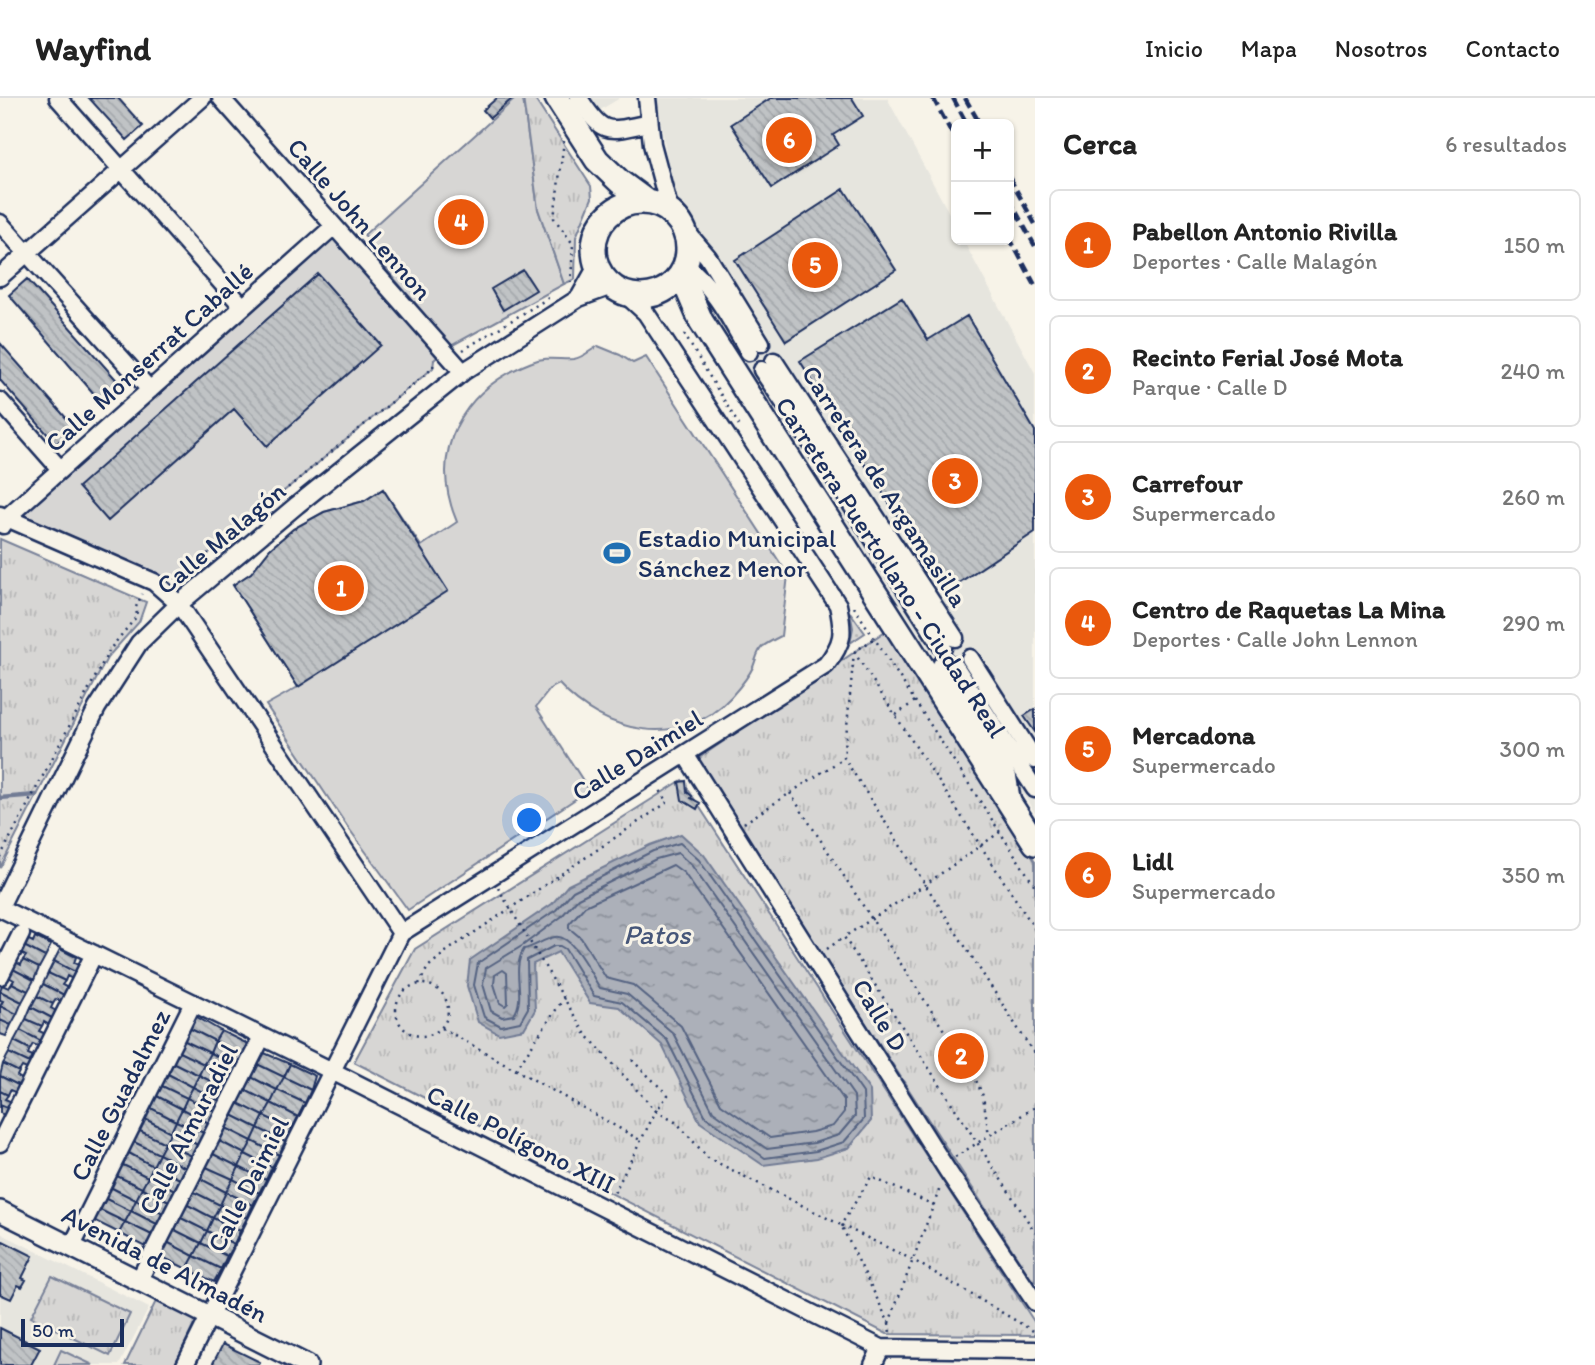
<!DOCTYPE html>
<html lang="es">
<meta charset="utf-8">
<style>
:root{--surface:#fff;--page:#f6f6f6;--text:#222;--muted:#767676;--line:#e0e0e0;--accent:#ea580c}
body{margin:0;font-family:Itim,sans-serif;background:var(--page);color:var(--text)}
.controls{position:absolute;right:21px;top:21px;display:grid;overflow:hidden;border-radius:10px;box-shadow:0 2px 5px #0004}
.controls button{width:63px;height:63px;display:grid;place-items:center;padding:0;border:0;border-bottom:2px solid var(--line);background:var(--surface);color:var(--text);font:35px sans-serif}
.scale{position:absolute;left:21px;bottom:18px;width:103px;box-sizing:border-box;padding-left:7px;border:4px solid #1b2f5e;border-top:0;font-size:19px;line-height:24px;white-space:nowrap;color:#1b2f5e;-webkit-text-stroke:5px #f7f3e8;paint-order:stroke}
.you{position:absolute;left:530px;top:723px;width:24px;height:24px;margin:-18px;border:5px solid #fff;border-radius:50%;background:#1a73e8;box-shadow:0 0 0 10px #1a73e833}
.badge{display:grid;place-items:center;width:46px;height:46px;border-radius:50%;background:var(--accent);color:#fff;font-size:23px;font-weight:700}
.pin{position:absolute;translate:-50% -50%;border:4px solid #fff;box-shadow:0 2px 7px #0006}
.list{margin:0;padding:0;list-style:none}
h2{display:flex;justify-content:space-between;align-items:center;height:91px;margin:0;padding:0 28px;font-size:30px}
h2 small{font-size:23px;font-weight:400;color:var(--muted)}
.list li{display:grid;grid-template-columns:46px 1fr auto;gap:21px;align-items:center;box-sizing:border-box;height:112px;margin:0 14px 14px;padding:0 14px;border:2px solid var(--line);border-radius:10px}
.list b{display:block;font-size:26px;white-space:nowrap}
.list p{margin:0;font-size:23px;white-space:nowrap;color:var(--muted)}
.list em{font-size:23px;font-style:normal;color:var(--muted)}
.map{position:relative;flex:none;width:1035px;height:1267px;overflow:hidden}
header{display:flex;align-items:center;gap:42px;box-sizing:border-box;height:98px;padding:0 35px;background:var(--surface);border-bottom:2px solid var(--line)}
header strong{font-size:33px}
nav{display:flex;gap:38px;margin-inline-start:auto;font-size:24px}
main{display:flex}
aside{flex:1;background:var(--surface)}
.map>svg:first-child{display:block}
</style>
<header>
<strong>Wayfind</strong>
<nav><a>Inicio</a><a>Mapa</a><a>Nosotros</a><a>Contacto</a></nav>
</header>
<main>
<div class="map">
<svg width="1035" height="1267" viewBox="0 0 1035 1267">
<defs>
<pattern id="park-tufts" width="24" height="20" patternUnits="userSpaceOnUse" patternTransform="scale(1.75)"><rect width="24" height="20" fill="#d7d6d4"/><path d="M3 7l-1-3M5 7V3M7 7l1-3M15 17l-1-3M17 17v-4M19 17l1-3" fill="none" stroke="#b8b8b8"/></pattern>
<pattern id="garden-dots" width="8" height="8" patternUnits="userSpaceOnUse" patternTransform="scale(1.75)"><rect width="8" height="8" fill="#d7d6d4"/><path d="M2 2h.1M6 6h.1" fill="none" stroke="#b8b8b8" stroke-width="1.8" stroke-linecap="round"/></pattern>
<pattern id="water-ripples" width="26" height="14" patternUnits="userSpaceOnUse" patternTransform="scale(1.75)"><rect width="26" height="14" fill="#acb0b9"/><path d="M2 4q2-2 4 0t4 0M15 11q2-2 4 0t4 0" fill="none" stroke="#8b909a"/></pattern>
<pattern id="building-back-hatch" width="6" height="6" patternUnits="userSpaceOnUse" patternTransform="scale(1.75)"><rect width="6" height="6" fill="#c0c3c5"/><path d="M-1 5l2 2M0 0l6 6M5-1l2 2" fill="none" stroke="#a4a8ac"/></pattern>
</defs>
<rect width="100%" height="100%" fill="#f7f3e8"/>
<filter id="ink" filterUnits="userSpaceOnUse"><feTurbulence type="fractalNoise" baseFrequency=".0143" numOctaves="2"/><feDisplacementMap in="SourceGraphic" scale="14" xChannelSelector="R" yChannelSelector="G"/><feConvolveMatrix kernelMatrix="1 2 1 2 8 2 1 2 1" color-interpolation-filters="sRGB"/></filter>
<g filter="url(#ink)">
<!-- built -->
<path fill="#e6e5de" d="M586,0H620L595,15Z
M657,0H887L956,128V142H963L1035,275V715L693,186L688,151L669,73Z
M0,1135L149,1210L119,1267H0Z"/>
<!-- grass -->
<path fill="#d7d6d4" stroke="#798299" stroke-width="2" d="M516,0H523L538,111L564,186L451,248L366,147L371,143L364,137Z
M334,128L444,253L434,262L433,270L181,478L169,481L6,420Z
M598,248L620,257L633,265L646,259L788,477L781,538C775,541 767,545 762,549C757,554 756,562 753,569C748,580 739,590 731,599C682,653 603,635 559,586L551,590L536,609L589,692L408,812L347,728L266,607L298,589L233,487L251,475L270,451L293,431L324,414L364,403L383,391L421,448L457,424C427,353 462,291 532,264C546,258 560,262 574,261C582,260 591,252 598,248Z"/>
<!-- park -->
<path fill="url(#park-tufts)" stroke="#798299" stroke-width="2" d="M523,0H534L591,88L592,100L576,139L575,181L564,186L538,111Z
M0,441L146,504L139,524L107,560L0,770Z
M887,532L1035,763V1187L696,662Z
M682,682L1035,1225V1237L887,1236L354,964L415,851Z
M52,1178L130,1216L110,1258L31,1219Z
M156,1203L196,1222L175,1267H125Z
M61,1252L93,1267H54Z"/>
<!-- garden -->
<path fill="url(#garden-dots)" stroke="#798299" stroke-width="2" d="M850,514L865,535L850,545L853,530Z"/>
<!-- water -->
<path fill="url(#water-ripples)" stroke="#727c95" stroke-width="2" d="M681,736L704,757L870,993L871,1023L849,1050L817,1060L763,1067L700,1024L662,947L619,909L590,905L558,854L533,866L535,912L524,931L499,936L478,924L467,888L470,862L552,806L568,787L650,747Z"/>
<g fill="none" stroke-linecap="round" stroke-linejoin="round">
<!-- shore -->
<path stroke="#556382" stroke-width="2" d="M680,745L699,762L863,995L864,1021L844,1044L816,1053L765,1060L706,1019L667,942L622,904L594,898L565,851L560,848H554L527,862L528,910L520,924L501,928L484,919L474,887L478,865L556,812L573,793L653,753Z
M678,755L692,768L854,998L855,1018L839,1037L814,1045L767,1051L713,1013L673,935L627,896L600,890C591,877 573,836 555,839C544,841 534,849 524,851C510,873 527,897 514,917L502,919L491,913L483,886L486,870L522,848L561,819L578,800L656,761Z
M673,767L684,775L844,1002V1014L833,1028L812,1034L770,1040L721,1006L681,928L633,887L606,880L581,840L569,830V826L585,808Z
M503,872L507,875L508,905L505,908L500,905L494,886L495,877Z"/>
<!-- stream -->
<path stroke="#727c95" stroke-width="4.5" d="M0,700L36,697"/>
</g>
<!-- building -->
<path fill="url(#building-back-hatch)" stroke="#1b2f5e" stroke-width="2" d="M89,0H118L143,28L127,42Z
M497,0H513L490,20L483,12Z
M771,0H852L863,18L833,37L839,47L772,90L731,26Z
M844,91L896,172L786,243L735,162Z
M523,172L536,192L503,212L491,191Z
M318,176L381,247L267,348L234,311L108,423L78,389Z
M27,181L121,287L101,304L9,197Z
M902,200L928,242L967,218L1035,333V434L945,494L800,263Z
M0,245L75,330L56,346L0,282Z
M383,391L448,493L298,589L233,487L251,475L270,451L293,431L324,414L364,403Z
M1035,611V634L1024,618Z
M686,683L687,694L692,698L691,700L700,705L697,711L682,702L679,684Z
M35,839L51,847L45,859L22,847L25,840L33,844Z
M22,847L45,859L39,870L23,862L26,858L19,854Z
M60,851L76,859L74,865L81,868L77,875L54,863Z
M23,862L39,870L34,882L11,870L14,863L21,867Z
M54,863L77,875L74,882L67,878L65,883L48,875Z
M11,870L34,882L28,893L12,885L14,882L7,878Z
M48,875L65,883L62,887L70,891L66,898L43,886Z
M12,885L28,893L22,904L0,893L2,887L9,890Z
M43,886L66,898L63,904L56,901L53,906L37,898Z
M0,893L22,904L17,916L0,908L3,903L0,902Z
M37,898L53,906L51,910L58,914L54,921L31,909Z
M0,908L17,916L11,927L0,922Z
M31,909L54,921L51,928L44,924L42,928L26,921Z
M195,918L221,933L215,943L189,930Z
M26,921L42,928L39,933L46,936L43,944L20,932Z
M0,922L11,927L6,938L0,936Z
M189,930L215,943L210,955L183,942Z
M20,932L43,944L40,949L33,946L30,951L14,943Z
M221,933L248,946L243,957L215,943Z
M183,942L210,955L204,966L177,953Z
M14,943L30,951L28,956L35,959L32,966L9,955Z
M215,943L243,957L237,968L210,955Z
M177,953L204,966L199,977L172,964Z
M262,954L290,966L284,979L255,965Z
M9,955L32,966L29,972L22,969L19,974L3,966Z
M210,955L237,968L231,980L204,966Z
M172,964L199,977L193,989L166,975Z
M255,965L284,979L277,992L249,978Z
M3,966L19,974L17,978L23,982L20,988L0,978Z
M204,966L231,980L226,991L199,977Z
M290,966L315,978L311,992L284,979Z
M166,975L193,989L187,1000L160,987Z
M199,977L226,991L220,1003L193,989Z
M0,978L20,988L17,995L10,992L8,997L0,993Z
M249,978L277,992L271,1005L243,991Z
M284,979L311,992L305,1005L277,992Z
M160,987L187,1000L182,1011L155,997Z
M193,989L220,1003L215,1013L187,1000Z
M243,991L271,1005L264,1018L236,1004Z
M277,992L305,1005L298,1019L271,1005Z
M0,993L8,997L5,1001L12,1004L9,1011L0,1007Z
M155,997L182,1011L176,1023L149,1009Z
M187,1000L215,1013L209,1025L182,1011Z
M236,1004L264,1018L258,1030L230,1016Z
M271,1005L298,1019L292,1031L264,1018Z
M0,1007L9,1011L6,1018L0,1015Z
M149,1009L176,1023L171,1034L143,1020Z
M182,1011L209,1025L204,1035L176,1023Z
M230,1016L258,1030L252,1043L224,1029Z
M264,1018L292,1031L285,1044L258,1030Z
M143,1020L171,1034L165,1045L138,1032Z
M176,1023L204,1035L198,1047L171,1034Z
M224,1029L252,1043L245,1056L217,1042Z
M258,1030L285,1044L279,1057L252,1043Z
M138,1032L165,1045L159,1056L132,1043Z
M171,1034L198,1047L192,1058L165,1045Z
M217,1042L245,1056L239,1069L211,1055Z
M132,1043L159,1056L153,1068L127,1054Z
M252,1043L279,1057L272,1069L245,1056Z
M165,1045L192,1058L186,1070L159,1056Z
M127,1054L153,1068L148,1079L121,1066Z
M211,1055L239,1069L233,1081L204,1068Z
M159,1056L186,1070L180,1081L153,1068Z
M245,1056L272,1069L266,1082L239,1069Z
M121,1066L148,1079L142,1090L115,1077Z
M153,1068L180,1081L175,1092L148,1079Z
M204,1068L233,1081L226,1094L199,1080Z
M239,1069L266,1082L259,1095L233,1081Z
M115,1077L142,1090L136,1102L110,1089Z
M148,1079L175,1092L169,1103L142,1090Z
M199,1080L226,1094L220,1107L192,1093Z
M233,1081L259,1095L253,1107L226,1094Z
M110,1089L136,1102L131,1113L104,1100Z
M142,1090L169,1103L163,1115L136,1102Z
M192,1093L220,1107L213,1120L186,1106Z
M226,1094L253,1107L247,1120L220,1107Z
M104,1100L131,1113L125,1124L98,1111Z
M136,1102L163,1115L157,1126L131,1113Z
M186,1106L213,1120L207,1133L179,1119Z
M220,1107L247,1120L240,1133L213,1120Z
M98,1111L125,1124L119,1135L93,1122Z
M131,1113L157,1126L152,1137L125,1124Z
M179,1119L207,1133L201,1145L173,1131Z
M213,1120L240,1133L234,1146L207,1133Z
M125,1124L152,1137L146,1149L119,1135Z
M173,1131L201,1145L194,1158L167,1144Z
M207,1133L234,1146L227,1158L201,1145Z
M3,1143L33,1158L22,1180L26,1182L22,1189L18,1187L11,1201L0,1196V1149Z
M167,1144L194,1158L187,1171L160,1158Z
M201,1145L227,1158L221,1171L194,1158Z
M194,1158L221,1171L214,1184L187,1171Z
M0,1230L40,1250L31,1267H0Z
M223,1246L260,1264L259,1267H212Z"/>
<g fill="none" stroke-linecap="round" stroke-linejoin="round">
<!-- minor casing -->
<g stroke="#1b2f5e" stroke-width="21">
<path id="minor" d="M58,0L243,209
M221,0L463,274
M579,0C603,38 607,34 649,25
M647,0L652,46L670,113
M0,125L150,292
M685,132L708,159L761,245
M685,167C715,189 731,223 749,254
M0,179L202,0
M579,200L597,168
M774,263L955,540
M762,272L828,370L943,550
M0,303L60,371
M0,417L154,484L179,506L401,835
M3,427L6,420L334,128
M970,560L1035,662
M946,564L941,567L1008,679L1012,703
M955,568L1035,691
M685,656L947,1072L1035,1204
M0,809L97,610L139,545L179,506L297,407L463,274L579,200L612,188
M0,810L332,973L881,1250L1035,1252
M0,878L21,836
M0,1045L94,856
M72,1148L193,905
M139,1182L262,939
M185,1267L401,835L826,567C844,544 844,535 838,507L646,215L624,195
M873,1267L881,1250"/>
</g>
<!-- major casing -->
<g stroke="#1b2f5e" stroke-width="24">
<path id="major" d="M0,1113L307,1267"/>
</g>
<!-- highway casing -->
<g stroke="#1b2f5e" stroke-width="28">
<path id="highway" d="M557,0L597,62L620,84L647,104
M594 151a47 47 0 1 1 94 0a47 47 0 1 1-94 0Z
M681,176L701,223L1035,745"/>
</g>
<!-- path -->
<path stroke="#1b2f5e" stroke-width="2.5" stroke-dasharray="2 5" stroke-linecap="butt" d="M564,43L554,120L573,146L571,184
M684,236L740,329
M463,252L550,199
M173,480L181,478L433,270L434,262
M854,509L1035,788
M854,554L844,660L1035,957
M854,554L1035,831
M854,554L875,540
M896,617L915,603
M790,695L975,980L983,998L989,1037
M744,725L844,660
M1000,734L926,786L844,839L1035,1134
M0,759L110,551L137,518L136,509L142,496
M498,790L584,934L656,1013L612,1099
M827,851L844,839
M396 912a26 26 0 1 1 52 0a26 26 0 1 1-52 0Z
M419,886L428,869L447,853L668,704L659,691
M442,930L640,1042
M632,962L668,997L656,1013L677,1025L708,1060L841,1127L889,1225L890,1236
M516,971L564,900
M955,1059L1035,1009
M934,1107L871,1079L841,1127L913,1162L1035,1234
M889,1225L940,1090"/>
<!-- minor -->
<use href="#minor" stroke="#f7f3e8" stroke-width="16"/>
<!-- major -->
<use href="#major" stroke="#f7f3e8" stroke-width="19"/>
<!-- highway -->
<use href="#highway" stroke="#f7f3e8" stroke-width="23"/>
<!-- rail -->
<path stroke="#1b2f5e" stroke-width="4.5" stroke-dasharray="10 5" stroke-linecap="butt" d="M933,0L956,43
M953,0L967,26
M965,0L980,26
M1009,79L1035,126
M1009,101L1035,148
M1009,139L1035,187"/>
</g>
</g>
<!-- icons -->
<defs>
<g id="stadium-bare" transform="scale(2.1)"><path d="M0-5a6.5 5 0 1 0 0 10a6.5 5 0 1 0 0-10ZM-3.5-1.8h7v3.6h-7Z" fill="#1f6fb2" stroke="#f7f3e8" stroke-width="2.5" paint-order="stroke"/></g>
</defs>
<g fill-rule="evenodd">
<use href="#stadium-bare" x="617" y="455"/>
</g>
<g text-anchor="middle" stroke-width="6" stroke-linejoin="round" paint-order="stroke">
<!-- street labels -->
<g font-size="26" fill="#1b2f5e" stroke="#f7f3e8">
<text transform="translate(360 121) rotate(49)" y="9">Calle John Lennon</text>
<text transform="translate(149 259) rotate(-42)" y="9">Calle Monserrat Caballé</text>
<text transform="translate(885 388) rotate(57)" y="9">Carretera de Argamasilla</text>
<text transform="translate(221 440) rotate(-40)" y="9">Calle Malagón</text>
<text transform="translate(891 469) rotate(57)" y="9">Carretera Puertollano - Ciudad Real</text>
<text transform="translate(637 657) rotate(-32)" y="9">Calle Daimiel</text>
<text transform="translate(880 917) rotate(58)" y="9">Calle D</text>
<text transform="translate(120 997) rotate(-63)" y="9">Calle Guadalmez</text>
<text transform="translate(188 1031) rotate(-63)" y="9">Calle Almuradiel</text>
<text transform="translate(521 1041) rotate(27)" y="9">Calle Polígono XIII</text>
<text transform="translate(248 1086) rotate(-63)" y="9">Calle Daimiel</text>
<text transform="translate(165 1166) rotate(27)" y="9">Avenida de Almadén</text>
</g>
<!-- poi labels -->
<g font-size="26" fill="#1b2f5e" stroke="#f7f3e8" text-anchor="start">
<text x="638" y="449">Estadio Municipal<tspan x="638" dy="30">Sánchez Menor</tspan></text>
</g>
<!-- water labels -->
<g font-size="28" font-style="italic" fill="#465679" stroke="#f7f3e8">
<text x="657" y="846">Patos</text>
</g>
</g>
</svg>
<div class="controls">
<button>+</button>
<button>−</button>
</div>
<div class="scale">50 m</div>
<div class="you"></div>
<div class="pin badge" style="left:341px;top:490px">1</div>
<div class="pin badge" style="left:961px;top:958px">2</div>
<div class="pin badge" style="left:955px;top:383px">3</div>
<div class="pin badge" style="left:461px;top:124px">4</div>
<div class="pin badge" style="left:815px;top:167px">5</div>
<div class="pin badge" style="left:789px;top:42px">6</div>
</div>
<aside>
<h2>Cerca<small>6 resultados</small></h2>
<ul class="list">
<li><span class="badge">1</span><div><b>Pabellon Antonio Rivilla</b><p>Deportes · Calle Malagón</p></div><em>150 m</em></li>
<li><span class="badge">2</span><div><b>Recinto Ferial José Mota</b><p>Parque · Calle D</p></div><em>240 m</em></li>
<li><span class="badge">3</span><div><b>Carrefour</b><p>Supermercado</p></div><em>260 m</em></li>
<li><span class="badge">4</span><div><b>Centro de Raquetas La Mina</b><p>Deportes · Calle John Lennon</p></div><em>290 m</em></li>
<li><span class="badge">5</span><div><b>Mercadona</b><p>Supermercado</p></div><em>300 m</em></li>
<li><span class="badge">6</span><div><b>Lidl</b><p>Supermercado</p></div><em>350 m</em></li>
</ul>
</aside>
</main>
